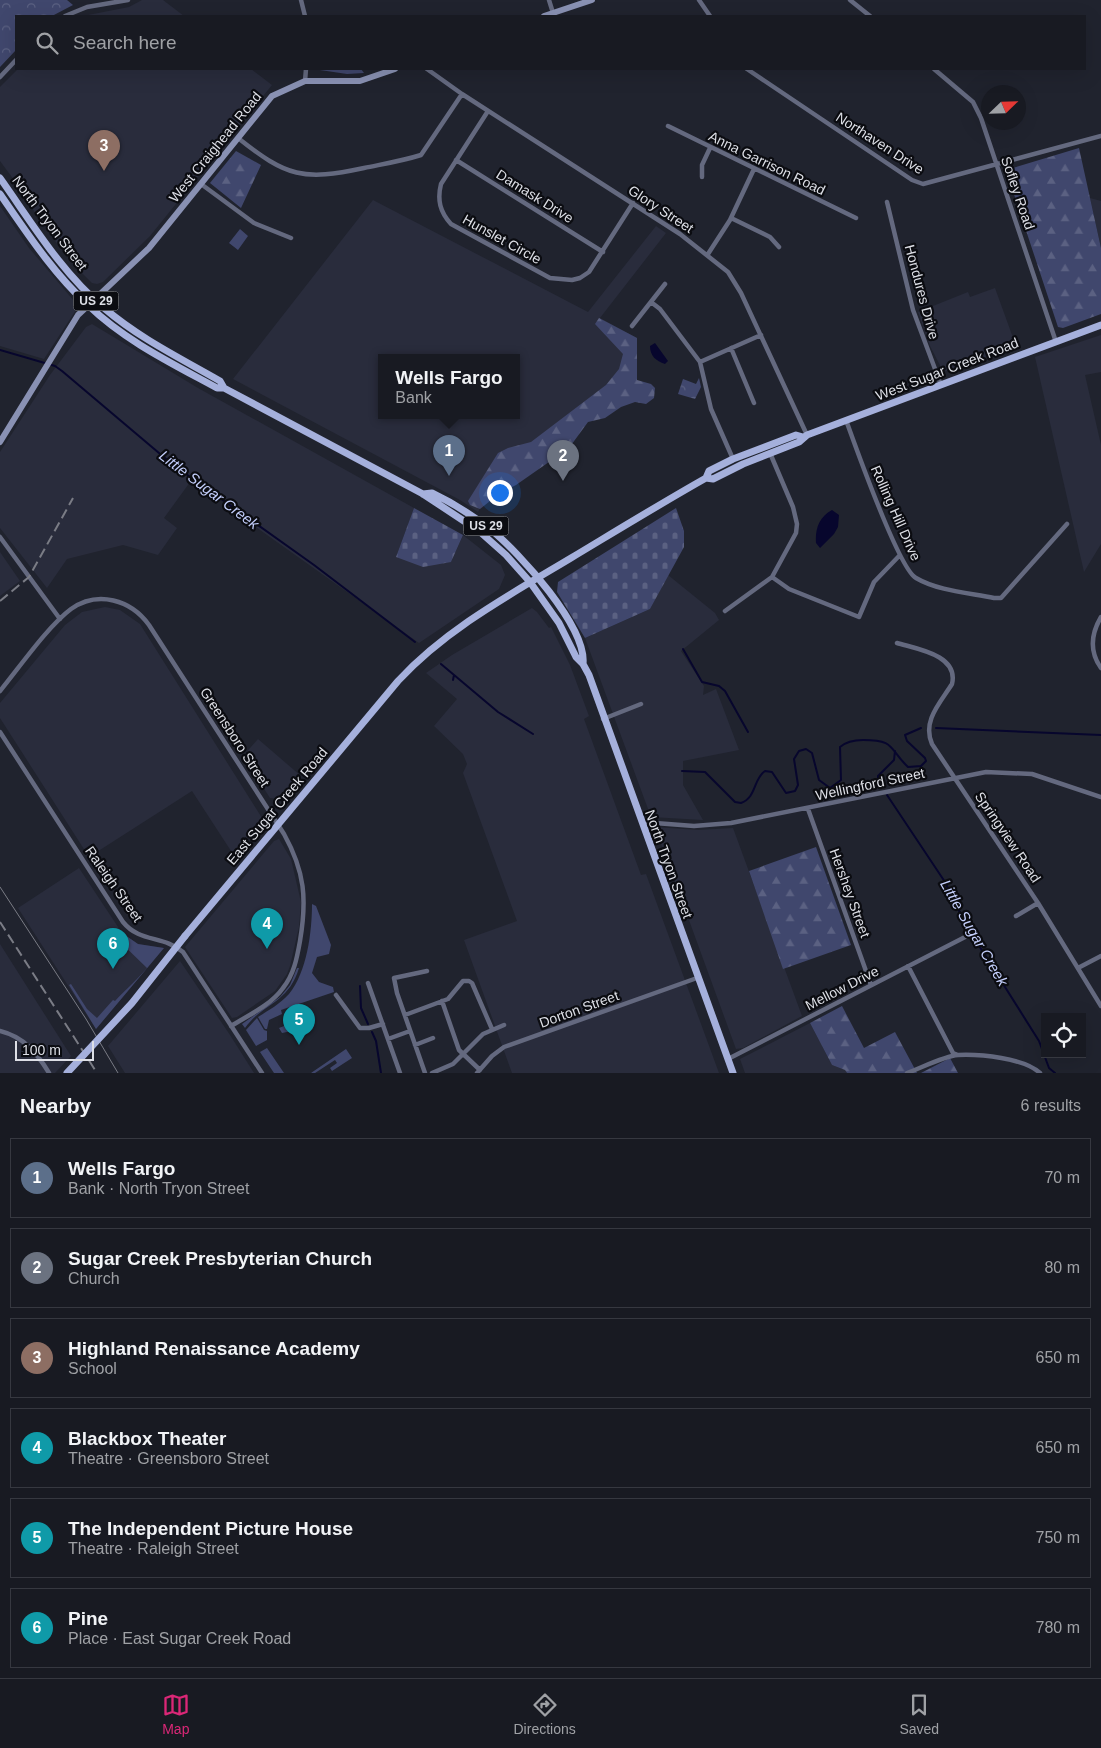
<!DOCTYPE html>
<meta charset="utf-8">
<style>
:root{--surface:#181a22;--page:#25272f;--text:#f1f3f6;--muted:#9fa1a5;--line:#363840;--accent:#db2777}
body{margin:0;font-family:Arial,sans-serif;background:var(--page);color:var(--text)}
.controls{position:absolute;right:15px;bottom:15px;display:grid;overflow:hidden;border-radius:0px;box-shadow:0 5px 20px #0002}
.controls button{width:45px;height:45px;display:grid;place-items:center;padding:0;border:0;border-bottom:1px solid var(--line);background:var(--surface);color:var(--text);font:25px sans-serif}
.compass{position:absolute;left:981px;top:85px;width:45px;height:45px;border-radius:50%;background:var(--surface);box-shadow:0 5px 20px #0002;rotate:67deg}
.scale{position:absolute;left:15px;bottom:12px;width:79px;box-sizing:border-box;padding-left:5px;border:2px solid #dddfe6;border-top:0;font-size:14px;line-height:18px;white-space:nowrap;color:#dddfe6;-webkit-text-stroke:4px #0b0c11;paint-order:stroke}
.you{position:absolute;left:499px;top:492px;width:18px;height:18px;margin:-12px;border:4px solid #fff;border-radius:50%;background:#1a73e8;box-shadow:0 0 0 8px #1a73e833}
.badge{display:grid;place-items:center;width:32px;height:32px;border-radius:50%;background:var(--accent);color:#fff;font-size:16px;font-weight:700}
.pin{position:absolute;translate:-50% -41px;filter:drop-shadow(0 1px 2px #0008)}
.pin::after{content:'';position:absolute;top:26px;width:18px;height:15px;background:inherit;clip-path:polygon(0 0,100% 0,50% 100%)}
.popup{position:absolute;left:378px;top:354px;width:142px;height:65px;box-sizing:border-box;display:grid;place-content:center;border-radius:0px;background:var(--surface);filter:drop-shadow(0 1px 4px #0005);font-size:16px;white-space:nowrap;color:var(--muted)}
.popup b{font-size:19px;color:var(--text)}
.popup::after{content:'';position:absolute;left:50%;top:100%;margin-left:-10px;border:10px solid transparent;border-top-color:var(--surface)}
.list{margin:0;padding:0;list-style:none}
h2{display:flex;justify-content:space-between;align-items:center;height:65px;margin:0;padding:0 20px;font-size:21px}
h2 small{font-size:16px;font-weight:400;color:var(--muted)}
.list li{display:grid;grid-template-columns:32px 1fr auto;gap:15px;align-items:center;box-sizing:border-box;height:80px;margin:0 10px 10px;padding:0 10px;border:1px solid var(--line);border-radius:0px}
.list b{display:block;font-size:19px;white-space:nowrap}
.list p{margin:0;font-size:16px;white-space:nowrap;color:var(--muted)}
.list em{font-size:16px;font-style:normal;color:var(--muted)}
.icon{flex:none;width:28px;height:28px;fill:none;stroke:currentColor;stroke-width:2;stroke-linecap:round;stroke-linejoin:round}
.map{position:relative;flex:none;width:1101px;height:1073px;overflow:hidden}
.search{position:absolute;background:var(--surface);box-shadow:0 5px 20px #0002;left:15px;right:15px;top:15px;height:55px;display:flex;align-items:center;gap:12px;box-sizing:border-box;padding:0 18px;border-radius:0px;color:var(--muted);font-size:19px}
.sheet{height:605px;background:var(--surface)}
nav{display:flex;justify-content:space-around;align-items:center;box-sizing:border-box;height:70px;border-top:1px solid var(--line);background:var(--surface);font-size:14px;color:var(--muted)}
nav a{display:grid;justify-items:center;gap:2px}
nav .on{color:var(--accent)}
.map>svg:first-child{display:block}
</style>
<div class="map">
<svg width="1101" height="1073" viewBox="0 0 1101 1073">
<defs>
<pattern id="forest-firs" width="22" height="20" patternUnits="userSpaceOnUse" patternTransform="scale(1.25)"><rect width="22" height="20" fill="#40476d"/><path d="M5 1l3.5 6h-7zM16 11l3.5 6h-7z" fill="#5b6182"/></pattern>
<pattern id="cemetery-stones" width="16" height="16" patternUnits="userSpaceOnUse" patternTransform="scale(1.25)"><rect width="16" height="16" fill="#40476d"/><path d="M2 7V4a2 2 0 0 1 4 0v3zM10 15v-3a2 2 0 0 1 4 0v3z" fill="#5b6182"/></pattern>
<pattern id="park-crowns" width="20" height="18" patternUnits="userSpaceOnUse" patternTransform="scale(1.25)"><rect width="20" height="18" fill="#40476d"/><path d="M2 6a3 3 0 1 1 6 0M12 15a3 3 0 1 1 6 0" fill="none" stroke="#5b6182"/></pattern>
</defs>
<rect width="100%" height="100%" fill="#20232e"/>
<!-- built -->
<path fill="#292c3c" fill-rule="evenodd" d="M142,0H163L184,16H83L129,7Z
M18,69H251L272,85L150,236L103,282L97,284L92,283L72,263L49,233L32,208L34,207L0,161V87Z
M1090,198L1101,201V248Z
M373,200L588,312L656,226L666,233L600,318L637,338L630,370L549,440L510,452L478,512L460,500L233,379ZM382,357H516V415H382Z
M0,206L29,248L74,301L76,310L44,359L0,346Z
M995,288L1016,346L948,371H943L930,346L918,312L968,292L970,297Z
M92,324L198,388L414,508L396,557L451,562L463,535L501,565L505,575L499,589L419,643L260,530L193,478L164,518L177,528L158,555L123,545L67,559L47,588L0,528V452L50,375L86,327Z
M1101,335V372L1085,375L1101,445V544L1084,572L1035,357Z
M0,552L20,581L0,596Z
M668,575L715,613L719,620L681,651L704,686L703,695L716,689L739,750L683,761V785L703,820L651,817L585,638L650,609Z
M105,607L120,610L140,624L262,818L260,824L233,854L192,791L89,857L0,718V703L65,625L82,612Z
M532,608L537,612L549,628L551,627L570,665L589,716L584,719L641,875L646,874L719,1073H512L464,940L517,921L463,773L467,764L463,754L434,726L457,699L426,673L452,655Z
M258,739L301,776L281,799L270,798L243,756Z
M655,827L698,830L733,828L802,1016L743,1048L736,1049Z
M279,839L291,859L301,902L299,927L290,966L287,974L275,991L237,1017L232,1018L185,947L274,841Z
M79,868L122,933L138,944L164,948L96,1029L18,908Z
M0,944L71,1056L55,1073H0Z
M180,961L230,1035L254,1073H125L108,1046Z
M810,1023L832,1065L845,1070L847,1073H745L740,1059Z"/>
<!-- grass -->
<path fill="#40476d" d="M313,69H361L364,73L347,74Z
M240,229L248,236L238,250L229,243Z
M312,904L316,906L331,945L329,954L317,957L312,973L319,982L333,987L334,992L281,1010L282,1014L269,1020L267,1029H265L258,1017C269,1010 280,1004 289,994C307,972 312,932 312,904Z
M122,933L138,944L164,948L96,1029L69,985L71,984L87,1009L97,1018L113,1000L115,1001C125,990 135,982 147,968L115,937Z
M297,968H299C288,1004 263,1003 245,1028L242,1024L280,997L290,985Z
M312,1015L315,1020L296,1025L292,1031L282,1033L279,1028Z
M257,1018L264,1030L267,1031V1040L256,1046L246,1030Z
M267,1048L284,1073H274L260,1052Z
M346,1049L352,1058L332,1071L330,1068L337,1063L335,1060L315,1073H311Z"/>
<!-- forest -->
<path fill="url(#forest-firs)" d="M1079,148L1101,248V314L1063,328L1058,327L1006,170Z
M236,151L261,165L241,208L210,183Z
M599,318L637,338V380L651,384L655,388L654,398L646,404L635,402L621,407L605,418L588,422L569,448L516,485L500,493L480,509L470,505L468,501L498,453L508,448L531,442L606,385L619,369L623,354L595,324Z
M816,847L851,945L783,969L749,871Z
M842,1006L864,1048L895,1032L917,1073H847L845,1070L832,1065L810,1023Z
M950,1058L958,1073H921Z"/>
<!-- cemetery -->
<path fill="url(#cemetery-stones)" d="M414,508L463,535L451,562L423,567L396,557Z
M676,508L684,531V547L650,609L585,638L557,592L558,582Z"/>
<!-- park -->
<path fill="url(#park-crowns)" d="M0,0H67L73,5L52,16H16V50L0,67Z
M699,378L701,387L695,399L678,394L683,379L696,384Z"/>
<!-- water -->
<path fill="#07062d" d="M655,343L668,361L665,364C656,361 650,356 650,346Z
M832,510L839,515L838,527L834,534L820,548L816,543C815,529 819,517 832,510Z"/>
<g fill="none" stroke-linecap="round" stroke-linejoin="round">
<!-- stream -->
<path stroke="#07062d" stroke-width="2" d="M0,350L55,366L62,371L172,464L314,565L415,642
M683,649L702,682L719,686L725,691L748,732
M441,664L498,712L533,734
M453,680L454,675
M936,728L1101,735
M682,771L705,772L735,802L741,803C757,797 753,779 765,771L772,772L786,793L795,791L798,785L794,759L799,751L806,749L812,753L819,780L830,788L841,780L840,747C847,741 854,740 863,740C896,740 888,748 908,767L921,766L926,761L925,758L907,741L905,735L921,728
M883,787L878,781V776L894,760L895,751
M887,795L945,882L966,925L1039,1041L1049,1068L1055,1073
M360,986L361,1008L368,1024
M372,1032L376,1041L381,1073"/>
<!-- street -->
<path stroke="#64697f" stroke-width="4.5" d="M301,0L305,16
M549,0L553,13
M699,0L710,16
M850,0L870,16
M65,16L87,7L128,0
M427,69L462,94L680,234L728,272L741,293L807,435
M747,69L912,180L923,184L1101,136
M934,69L973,102L981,118L1056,342
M0,77L16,60
M305,81L306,69
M488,111L441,184C437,200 440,212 451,224L550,278L572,280L580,278L589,272L633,203
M668,126L856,218
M238,138C287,177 303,181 364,168C383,164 402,161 421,155L462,94
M456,160L603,252
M702,177V165L710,148
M201,184L254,223L291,238
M887,202L913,310L941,385
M731,218L770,237L779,247
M708,254L730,220L754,169
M651,302L660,309L700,362L711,409L733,459
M632,326L665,284
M731,348L754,403
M700,362L761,335
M846,420C855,445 899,569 916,578C938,591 970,593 994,598H1001L1067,524
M0,537L60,619
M772,577L789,589L859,617L874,582L900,555
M725,611L772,577L796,533L797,524L793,507L770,453
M1101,617C1091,634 1089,651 1101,668
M897,643C917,649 959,655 952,684C940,703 922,721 932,744L1038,903L1101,1006
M0,691C19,668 48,626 71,609C98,590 131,600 149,625L284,834C305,872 307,899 300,941C297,958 294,974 283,988C271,1005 249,1015 231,1026
M603,719L641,704
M0,732L123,922C140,943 163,935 183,952L262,1073
M808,809L871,985
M642,822L694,826L731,823L986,772L1032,774L1101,797
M1016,916L1038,903
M908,966L953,1053L957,1055
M1078,968L1101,956
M368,983L400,1073
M336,995L360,1028H369L383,1024
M442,1001L459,1050L480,1070
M405,1015L448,999L463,981H469L472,983L492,1029
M0,1031C24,1037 37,1053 49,1073
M388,1039L410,1031
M415,1045L433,1038
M728,1059L967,936
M425,1073L397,993L394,978L427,971
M432,1073L453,1064L483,1034L504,1025
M477,1073L492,1056L504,1047L697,978
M907,1073C921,1068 944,1056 958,1055C980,1054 1024,1058 1040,1073"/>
<!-- secondary -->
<path stroke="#8991b3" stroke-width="6" d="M544,16L592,0
M0,442L78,315L149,248L272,96L305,81H360L395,69"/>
<!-- primary -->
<path stroke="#a5b0dc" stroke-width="7" d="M0,178C32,223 61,272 104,308C139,338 180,358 220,381L224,388L423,494L479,531L506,555L530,582L559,623L576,657L583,664L589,675L733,1073
M0,194C27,233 53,273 88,305C125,341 173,364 217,388H224
M706,478L709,471L733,459L796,435L803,437
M423,494L432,493C453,503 472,515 490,529C519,552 587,627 583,664
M185,936L398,681C446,629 511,594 571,558C616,531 660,504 706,478L713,479L743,464L799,442L807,435L1101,325"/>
<!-- tram -->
<path stroke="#7a7c85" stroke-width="1" d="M0,887L86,1019L118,1073"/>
<!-- rail -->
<path stroke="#7a7c85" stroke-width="2" stroke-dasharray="10 5" stroke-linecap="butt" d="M0,601L29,577L73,498
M0,922L97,1073"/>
<!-- primary-bridge -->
<path stroke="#a5b0dc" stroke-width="7" d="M67,1073L132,1003L185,936"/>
</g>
<g text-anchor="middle" stroke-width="4.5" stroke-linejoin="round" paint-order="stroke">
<!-- shield labels -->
<g fill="#0b0c11" stroke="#9ea0a6" stroke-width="1">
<rect x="73.5" y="291.5" width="45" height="19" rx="4"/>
<rect x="463.5" y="516.5" width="45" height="19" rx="4"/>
</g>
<g font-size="12" font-weight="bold" fill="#dddfe6">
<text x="96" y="305">US 29</text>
<text x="486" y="530">US 29</text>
</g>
<!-- street labels -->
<g font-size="14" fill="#dddfe6" stroke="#0b0c11">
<text transform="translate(880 143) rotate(33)" y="5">Northaven Drive</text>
<text transform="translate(215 147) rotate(-51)" y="5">West Craighead Road</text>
<text transform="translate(767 163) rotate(26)" y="5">Anna Garrison Road</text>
<text transform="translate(1018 193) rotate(71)" y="5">Sofley Road</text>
<text transform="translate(535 196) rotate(32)" y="5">Damask Drive</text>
<text transform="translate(661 209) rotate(33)" y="5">Glory Street</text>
<text transform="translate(50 223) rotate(53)" y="5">North Tryon Street</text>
<text transform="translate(502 239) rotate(29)" y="5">Hunslet Circle</text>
<text transform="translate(922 292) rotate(75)" y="5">Hondures Drive</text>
<text transform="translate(947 369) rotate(-21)" y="5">West Sugar Creek Road</text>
<text transform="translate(896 513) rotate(66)" y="5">Rolling Hill Drive</text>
<text transform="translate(235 737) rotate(57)" y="5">Greensboro Street</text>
<text transform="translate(870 784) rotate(-12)" y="5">Wellingford Street</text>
<text transform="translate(277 806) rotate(-50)" y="5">East Sugar Creek Road</text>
<text transform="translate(1008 837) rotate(56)" y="5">Springview Road</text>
<text transform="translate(669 864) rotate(70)" y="5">North Tryon Street</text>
<text transform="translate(114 884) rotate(55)" y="5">Raleigh Street</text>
<text transform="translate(850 893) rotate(70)" y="5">Hershey Street</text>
<text transform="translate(842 988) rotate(-27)" y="5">Mellow Drive</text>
<text transform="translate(579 1009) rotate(-20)" y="5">Dorton Street</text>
</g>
<!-- water labels -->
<g font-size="15" font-style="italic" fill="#c3cefb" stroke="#0b0c11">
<text transform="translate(209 490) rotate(37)" y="5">Little Sugar Creek</text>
<text transform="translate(974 933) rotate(60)" y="5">Little Sugar Creek</text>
</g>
</g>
</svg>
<div class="controls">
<button><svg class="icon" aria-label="locate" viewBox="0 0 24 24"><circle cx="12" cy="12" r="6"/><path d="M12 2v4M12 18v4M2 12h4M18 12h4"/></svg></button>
</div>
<svg class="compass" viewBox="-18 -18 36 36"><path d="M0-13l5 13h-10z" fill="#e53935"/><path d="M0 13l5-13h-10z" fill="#9fa1a5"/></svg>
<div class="scale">100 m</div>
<div class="you"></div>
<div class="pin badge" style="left:449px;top:476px;background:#5c6f8a">1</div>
<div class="popup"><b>Wells Fargo</b>Bank</div>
<div class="pin badge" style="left:563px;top:481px;background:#6b7280">2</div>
<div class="pin badge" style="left:104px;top:171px;background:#8d6e63">3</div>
<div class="pin badge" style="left:267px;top:949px;background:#0f9aa8">4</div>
<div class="pin badge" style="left:299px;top:1045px;background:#0f9aa8">5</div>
<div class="pin badge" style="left:113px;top:969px;background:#0f9aa8">6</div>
<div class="search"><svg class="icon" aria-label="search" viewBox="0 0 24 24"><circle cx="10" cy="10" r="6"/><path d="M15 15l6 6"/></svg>Search here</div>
</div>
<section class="sheet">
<h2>Nearby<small>6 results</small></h2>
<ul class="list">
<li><span class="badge" style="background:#5c6f8a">1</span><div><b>Wells Fargo</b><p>Bank · North Tryon Street</p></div><em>70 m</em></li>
<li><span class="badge" style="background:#6b7280">2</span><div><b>Sugar Creek Presbyterian Church</b><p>Church</p></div><em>80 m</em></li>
<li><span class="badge" style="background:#8d6e63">3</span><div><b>Highland Renaissance Academy</b><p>School</p></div><em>650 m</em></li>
<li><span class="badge" style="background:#0f9aa8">4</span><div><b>Blackbox Theater</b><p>Theatre · Greensboro Street</p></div><em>650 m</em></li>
<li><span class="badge" style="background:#0f9aa8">5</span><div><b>The Independent Picture House</b><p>Theatre · Raleigh Street</p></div><em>750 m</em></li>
<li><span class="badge" style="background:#0f9aa8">6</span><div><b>Pine</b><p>Place · East Sugar Creek Road</p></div><em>780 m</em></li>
</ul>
</section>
<nav>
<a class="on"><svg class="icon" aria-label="map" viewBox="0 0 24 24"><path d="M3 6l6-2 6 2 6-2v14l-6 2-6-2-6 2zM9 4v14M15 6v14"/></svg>Map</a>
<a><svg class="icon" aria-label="directions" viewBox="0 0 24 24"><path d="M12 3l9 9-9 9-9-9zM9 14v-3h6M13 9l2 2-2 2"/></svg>Directions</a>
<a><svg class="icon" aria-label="saved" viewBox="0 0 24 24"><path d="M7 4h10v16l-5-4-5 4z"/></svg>Saved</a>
</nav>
